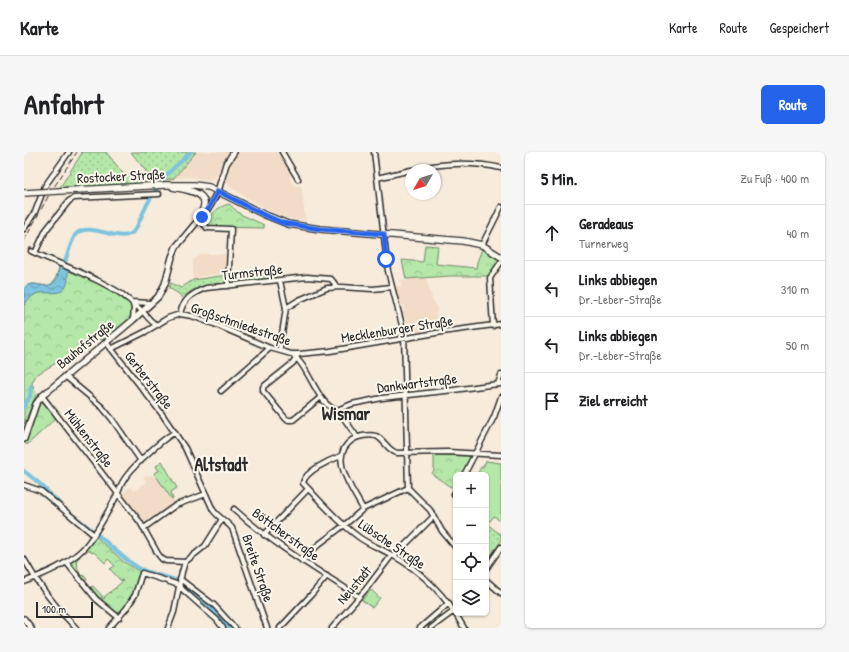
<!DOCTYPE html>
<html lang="de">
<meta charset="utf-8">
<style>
:root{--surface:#fff;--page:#f6f6f6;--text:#202124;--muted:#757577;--line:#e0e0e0;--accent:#2563eb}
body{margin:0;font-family:"Patrick Hand",sans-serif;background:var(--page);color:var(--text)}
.controls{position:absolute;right:12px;bottom:12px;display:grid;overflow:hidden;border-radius:6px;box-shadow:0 1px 3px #0004}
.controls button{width:36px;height:36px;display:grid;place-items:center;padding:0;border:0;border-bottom:1px solid var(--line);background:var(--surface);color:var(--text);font:20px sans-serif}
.compass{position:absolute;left:381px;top:12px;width:36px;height:36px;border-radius:50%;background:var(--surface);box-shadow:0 1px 3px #0004;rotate:231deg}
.scale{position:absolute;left:12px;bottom:10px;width:57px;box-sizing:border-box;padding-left:4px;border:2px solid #2b2b2b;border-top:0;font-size:11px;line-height:14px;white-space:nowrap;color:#2b2b2b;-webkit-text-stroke:3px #fbf7ec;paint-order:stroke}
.stop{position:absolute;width:12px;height:12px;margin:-9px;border:3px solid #2563eb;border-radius:50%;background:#fff}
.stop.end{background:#2563eb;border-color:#fff;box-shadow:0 1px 4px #0008}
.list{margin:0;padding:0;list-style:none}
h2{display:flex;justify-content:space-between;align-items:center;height:52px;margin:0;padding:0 16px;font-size:17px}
h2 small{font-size:13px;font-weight:400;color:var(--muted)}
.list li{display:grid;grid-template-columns:26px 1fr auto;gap:12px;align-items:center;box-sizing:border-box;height:56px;padding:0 16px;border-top:1px solid var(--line)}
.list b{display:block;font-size:15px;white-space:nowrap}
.list p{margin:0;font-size:13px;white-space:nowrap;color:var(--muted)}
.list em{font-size:13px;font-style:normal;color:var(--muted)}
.icon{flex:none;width:22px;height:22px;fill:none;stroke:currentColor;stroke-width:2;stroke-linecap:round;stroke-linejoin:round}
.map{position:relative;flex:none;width:477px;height:476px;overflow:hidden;border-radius:6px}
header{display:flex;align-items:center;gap:24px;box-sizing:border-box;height:56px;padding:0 20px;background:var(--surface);border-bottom:1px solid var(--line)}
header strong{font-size:19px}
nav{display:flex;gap:22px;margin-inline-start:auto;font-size:14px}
.intro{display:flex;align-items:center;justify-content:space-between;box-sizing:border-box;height:96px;padding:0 24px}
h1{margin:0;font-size:28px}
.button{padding:10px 18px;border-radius:6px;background:var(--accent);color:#fff;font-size:14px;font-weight:700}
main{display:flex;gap:24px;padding:0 24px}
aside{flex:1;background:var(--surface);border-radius:6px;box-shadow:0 1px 3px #0004}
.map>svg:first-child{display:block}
</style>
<header>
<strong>Karte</strong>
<nav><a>Karte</a><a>Route</a><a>Gespeichert</a></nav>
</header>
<div class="intro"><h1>Anfahrt</h1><a class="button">Route</a></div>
<main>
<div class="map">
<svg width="477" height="476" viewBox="0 0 477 476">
<defs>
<pattern id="grass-dots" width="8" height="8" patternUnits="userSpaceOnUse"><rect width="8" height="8" fill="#b4e7a8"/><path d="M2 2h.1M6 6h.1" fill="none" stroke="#9bc691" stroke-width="1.8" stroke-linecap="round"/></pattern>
<pattern id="park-crowns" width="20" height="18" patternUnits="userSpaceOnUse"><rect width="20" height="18" fill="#b4e7a8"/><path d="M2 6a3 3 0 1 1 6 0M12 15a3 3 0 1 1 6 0" fill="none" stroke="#9bc691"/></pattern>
<pattern id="water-waves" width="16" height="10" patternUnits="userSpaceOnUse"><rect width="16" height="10" fill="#7ec4df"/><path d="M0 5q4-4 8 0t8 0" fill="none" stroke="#679fb5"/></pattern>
</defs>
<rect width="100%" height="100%" fill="#f7ebdb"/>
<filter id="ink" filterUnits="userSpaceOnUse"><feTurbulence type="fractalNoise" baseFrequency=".025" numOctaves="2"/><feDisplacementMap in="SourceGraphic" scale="8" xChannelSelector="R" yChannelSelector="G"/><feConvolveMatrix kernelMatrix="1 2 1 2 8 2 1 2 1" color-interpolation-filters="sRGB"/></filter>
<g filter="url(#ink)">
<!-- built -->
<path fill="#f2dcc7" d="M172,0H205L200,7L191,25L186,28L173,26L161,25L149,27Z
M214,0H254L266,20V27L268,31L272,34L276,33L277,34L282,69L266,67L246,59L207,36L202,30L208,9Z
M178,102H202L201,122L184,123L169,127V108Z
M402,126L409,149L413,155L414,159L412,160L415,177L395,180L394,179L384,181L382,174L385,173L383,166H380L378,160L381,159L379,153H376L372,138L373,135L377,134L376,128Z
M138,309L153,336L147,340L150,351L119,372L97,342L106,335L110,339L122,330L119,326L123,323L125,324L135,319L132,314Z"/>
<!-- grass -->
<path fill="url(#grass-dots)" stroke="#70896a" d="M56,0H82L102,25L111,18L116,24L127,26L107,0H172L149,27L130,29L133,33L33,40L58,1Z
M203,123L202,131C184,133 172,133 158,146L155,142L145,136L147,131L157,136L169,128Z
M208,123L252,124V127L207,131Z
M462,371L477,383V389L462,411V389L464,387L462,384Z"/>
<!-- park -->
<path fill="url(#park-crowns)" stroke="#70896a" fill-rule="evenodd" d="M205,52L216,62L240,73V76L185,75L182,71C191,60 191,56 205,52Z
M401,93L414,94L412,112L452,116L453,110L458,97L476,109L464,124H426L382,127L378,108L399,110Z
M35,115L53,121L82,135L106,151C107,155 109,159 107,164C104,172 88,182 81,188L76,187L47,207L32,211L12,223L8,231L12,243L0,272V137C12,121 27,151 35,115Z
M16,251H19L32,266L3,293L1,291L9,266Z
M410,303L448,304L438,323H432L431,336L425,334L408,322L410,318Z
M138,309L153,336L147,340L149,347L147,346L130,321L135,319L132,314Z
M70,383L100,410L118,421L114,435L95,466L72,447L42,410L51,404ZM62,399H66L68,401L70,400L81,411L84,407L91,414L86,417L97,429L98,428L99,429L92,435V437L91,436L86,440L87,441L86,440L80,445L81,446L79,447L78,446L79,445L69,434L66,436L61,430L63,427L59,423L58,424L55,421L56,420L53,415L54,413L52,411L53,407L56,405L55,403L58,400L61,401Z
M347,438L356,446L348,456L338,448Z"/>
<!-- garden -->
<path fill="#b4e7a8" stroke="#70896a" d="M462,309L477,311V370L470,364L466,369L462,367V323H453L457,315H459Z"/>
<!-- water -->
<path fill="url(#water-waves)" stroke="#5d8797" d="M35,115L44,119C44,123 44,128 43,132C39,146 21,138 12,142C6,145 3,149 0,153C0,149 0,141 0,137C5,125 24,141 32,128C34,125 34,119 35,115Z"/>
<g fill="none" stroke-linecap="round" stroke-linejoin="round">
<!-- canal -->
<path stroke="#7ec4df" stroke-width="4" d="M37,122C41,112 46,90 52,82C65,69 95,91 108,81C114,76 116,66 120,59C124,49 131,39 137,30C145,19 157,10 167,0
M0,255L6,244L7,234
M0,319L15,331L38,354
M46,361L68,378
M73,382C86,393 98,406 113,415C125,423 141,423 153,429C169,437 194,462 205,476"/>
<!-- minor casing -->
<g stroke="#2b2b2b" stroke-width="7">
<path id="minor" d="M258,0L274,27
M350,0L364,119L380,181L384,336
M389,18C417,11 449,10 477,16
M353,26L387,18
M178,65L179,71L183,76L207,77L204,134
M0,77L11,60L21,34L45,0
M458,93L477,55
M7,99C37,113 70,124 99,143C105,148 112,153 118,159C123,163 126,171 134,173
M11,101L22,78L45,49L50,46L135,42
M256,129L262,156L256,195
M262,156L275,148L303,136L317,135L349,137L367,135
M156,162C159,147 169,141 182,136L283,125L307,127L311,132L310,135
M109,167L110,156L108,150L127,151
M469,174L466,126L477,110
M82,190L138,262L161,296L189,358C194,365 202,369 208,376L243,476
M87,197L121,180L144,166L156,162L168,164L190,172L246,196L267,202H275L306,199L418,180L477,172
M267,202C285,212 293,254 313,258L328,252L358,246L430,238L465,233L477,232
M273,205L269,211L239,235V239L262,267L265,268H269L297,245
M41,224L78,255L88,267L117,309
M474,232L477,223
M197,239L246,196
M18,244L116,370L134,402L138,407L142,409L161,410
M314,258L333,285
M317,304C306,308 281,319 279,331C297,350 315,371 336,386C346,393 358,397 368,403C399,420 423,445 440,476
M440,323L470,265L477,245
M0,333L17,339L70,383
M384,336L406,358L418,379L432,396
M430,342L432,338
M210,357C248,392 292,417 335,445
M339,357C329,338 303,305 328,288C334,284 345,282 352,284C360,287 363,298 373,301L424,300L477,303
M120,376L152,353L182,342
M240,383L284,337
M370,404L409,365
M0,407C14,433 31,455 52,476
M278,409L294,393L323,371L339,357L384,336
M42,410L72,447L95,466
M462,417L477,395
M156,427L190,453L211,476
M462,428L477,441
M0,430C20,422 43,413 59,397C70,385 85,358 93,343C95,339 96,335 98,331C106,316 136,289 151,280
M85,476L102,457L111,443L118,421L155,433L159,438L193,468L199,476
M144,476L150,460L158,420L161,410L181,394L198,367
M256,476L287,443L303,424
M308,476L342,437L368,403
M396,476L425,451
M407,476L430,459"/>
</g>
<!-- tertiary casing -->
<g stroke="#2b2b2b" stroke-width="8">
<path id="tertiary" d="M0,287L12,252L18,244L109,168L134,145L141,132L148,105L152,95L186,54L194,39L202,12L210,0
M0,467L7,476"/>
</g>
<!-- secondary casing -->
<g stroke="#2b2b2b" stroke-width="8">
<path id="secondary" d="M141,33H170L185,35L239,62L264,72L296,77L439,89L458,93L477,105
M149,35C157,37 179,39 180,50C181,55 176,63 175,69"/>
</g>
<!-- minor -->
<use href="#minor" stroke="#fbf7ec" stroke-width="4"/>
<!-- tertiary -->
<use href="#tertiary" stroke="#fbf7ec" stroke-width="5"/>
<!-- secondary -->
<use href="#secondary" stroke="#fbf7ec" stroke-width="5.5"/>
<!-- rail -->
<path stroke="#2b2b2b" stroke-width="1" stroke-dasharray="6 3" stroke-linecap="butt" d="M0,89L26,41L53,0"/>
<!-- secondary-bridge casing -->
<g stroke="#2b2b2b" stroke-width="8" stroke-linecap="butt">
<path id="secondary-bridge" d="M0,41L141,33"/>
</g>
<!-- secondary-bridge -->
<use href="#secondary-bridge" stroke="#fbf7ec" stroke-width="5.5"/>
</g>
</g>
<g fill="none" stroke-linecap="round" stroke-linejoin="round" filter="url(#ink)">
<!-- route -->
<path stroke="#2563eb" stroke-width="5" d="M178,65L186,54L194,39L238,62L259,71L296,77L360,82L362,107"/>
</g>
<g text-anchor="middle" stroke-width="4" stroke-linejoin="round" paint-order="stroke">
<!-- street labels -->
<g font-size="14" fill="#2b2b2b" stroke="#fbf7ec">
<text transform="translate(97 24) rotate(-3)" y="5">Rostocker Straße</text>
<text transform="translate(228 120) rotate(-6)" y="5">Turmstraße</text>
<text transform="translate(217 172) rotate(19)" y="5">Großschmiedestraße</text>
<text transform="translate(373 177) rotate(-9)" y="5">Mecklenburger Straße</text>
<text transform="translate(61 192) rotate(-39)" y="5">Bauhofstraße</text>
<text transform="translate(125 228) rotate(52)" y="5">Gerberstraße</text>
<text transform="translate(393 231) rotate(-7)" y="5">Dankwartstraße</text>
<text transform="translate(65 286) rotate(52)" y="5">Mühlenstraße</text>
<text transform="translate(262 382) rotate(36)" y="5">Böttcherstraße</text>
<text transform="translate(368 392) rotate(34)" y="5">Lübsche Straße</text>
<text transform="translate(234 416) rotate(71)" y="5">Breite Straße</text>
<text transform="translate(330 433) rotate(-50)" y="5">Neustadt</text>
</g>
<!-- district labels -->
<g font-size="18" font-weight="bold" fill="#2b2b2b" stroke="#fbf7ec">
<text x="322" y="268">Wismar</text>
<text x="197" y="319">Altstadt</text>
</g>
</g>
</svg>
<div class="controls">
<button>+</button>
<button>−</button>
<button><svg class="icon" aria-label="locate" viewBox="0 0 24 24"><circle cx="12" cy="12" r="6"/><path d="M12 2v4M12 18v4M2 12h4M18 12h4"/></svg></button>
<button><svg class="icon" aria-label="layers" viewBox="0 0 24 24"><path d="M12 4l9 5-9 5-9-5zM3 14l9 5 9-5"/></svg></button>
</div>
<svg class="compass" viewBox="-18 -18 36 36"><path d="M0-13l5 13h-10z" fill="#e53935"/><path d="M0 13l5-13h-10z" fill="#757577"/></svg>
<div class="scale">100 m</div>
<div class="stop" style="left:362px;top:107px"></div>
<div class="stop end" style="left:178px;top:65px"></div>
</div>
<aside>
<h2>5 Min.<small>Zu Fuß · 400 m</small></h2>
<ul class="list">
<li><svg class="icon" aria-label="ahead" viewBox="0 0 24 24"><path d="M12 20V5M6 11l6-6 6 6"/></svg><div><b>Geradeaus</b><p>Turnerweg</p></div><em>40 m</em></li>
<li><svg class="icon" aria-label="left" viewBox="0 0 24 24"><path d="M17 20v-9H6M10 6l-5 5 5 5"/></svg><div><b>Links abbiegen</b><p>Dr.-Leber-Straße</p></div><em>310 m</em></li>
<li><svg class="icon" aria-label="left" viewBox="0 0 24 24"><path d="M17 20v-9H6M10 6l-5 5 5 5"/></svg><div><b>Links abbiegen</b><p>Dr.-Leber-Straße</p></div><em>50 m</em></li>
<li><svg class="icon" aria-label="arrive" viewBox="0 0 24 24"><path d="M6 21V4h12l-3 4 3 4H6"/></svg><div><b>Ziel erreicht</b></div></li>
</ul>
</aside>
</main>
